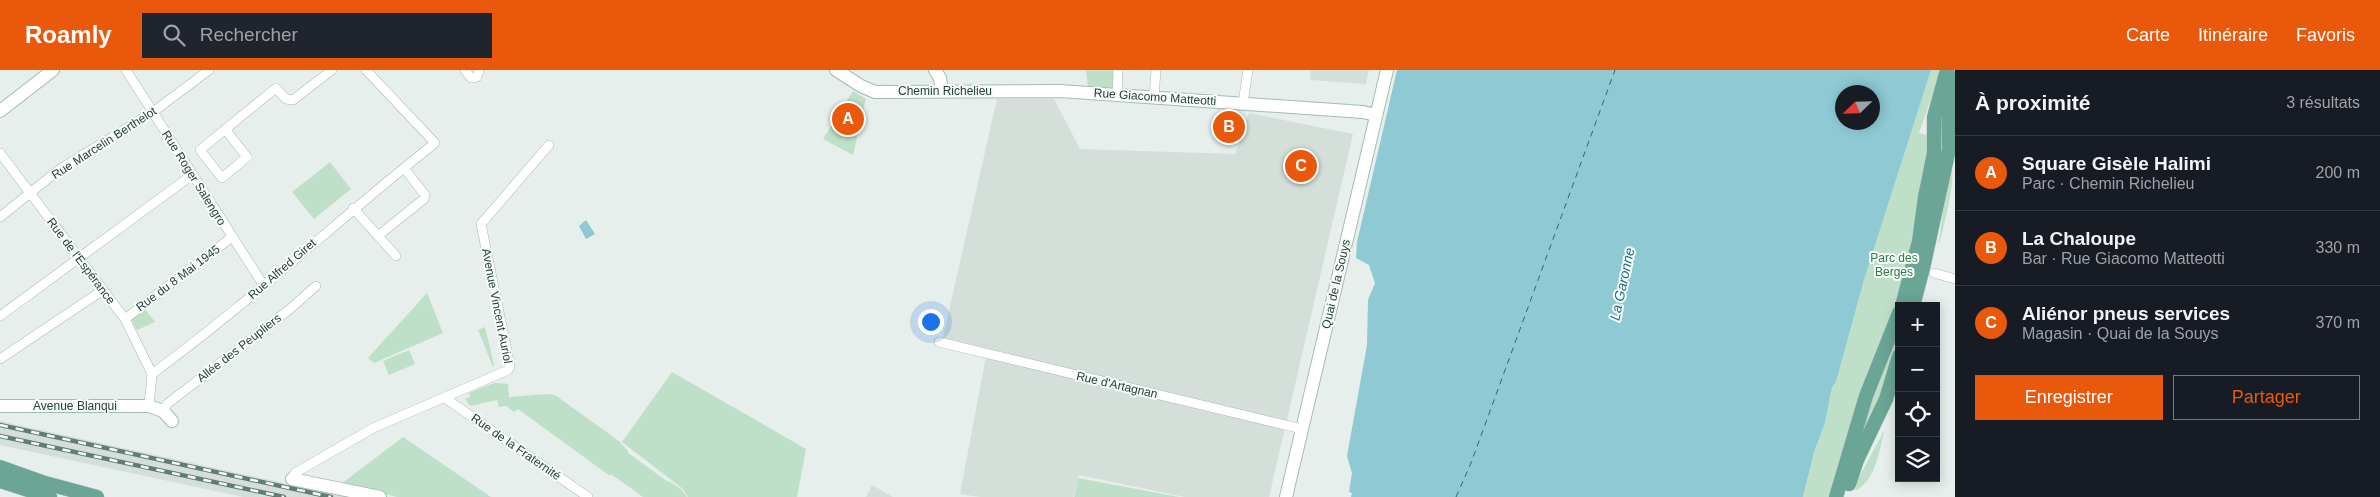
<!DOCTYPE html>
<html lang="fr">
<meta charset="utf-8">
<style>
:root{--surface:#171b24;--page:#20242c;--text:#f1f3f6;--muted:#9ea1a6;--line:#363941;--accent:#ea580c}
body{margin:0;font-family:Helvetica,sans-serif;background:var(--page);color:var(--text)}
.controls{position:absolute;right:15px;bottom:15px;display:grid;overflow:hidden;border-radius:0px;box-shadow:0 2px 12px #0003}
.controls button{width:45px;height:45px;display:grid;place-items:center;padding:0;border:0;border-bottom:1px solid var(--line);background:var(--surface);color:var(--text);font:25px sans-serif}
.compass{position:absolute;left:1835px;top:15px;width:45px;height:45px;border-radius:50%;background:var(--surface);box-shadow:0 2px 12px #0003;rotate:247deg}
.you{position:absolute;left:930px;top:251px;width:18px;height:18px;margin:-12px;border:4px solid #fff;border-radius:50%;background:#1a73e8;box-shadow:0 0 0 8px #1a73e833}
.badge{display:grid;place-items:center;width:32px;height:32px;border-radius:50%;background:var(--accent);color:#fff;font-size:16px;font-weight:700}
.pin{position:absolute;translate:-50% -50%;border:2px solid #fff;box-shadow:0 1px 5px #0006}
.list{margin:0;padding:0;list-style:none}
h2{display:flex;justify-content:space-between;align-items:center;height:65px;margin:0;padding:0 20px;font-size:21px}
h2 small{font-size:16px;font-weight:400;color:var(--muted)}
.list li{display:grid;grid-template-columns:32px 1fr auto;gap:15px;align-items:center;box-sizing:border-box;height:75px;padding:0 20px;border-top:1px solid var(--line)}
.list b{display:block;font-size:19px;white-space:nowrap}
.list p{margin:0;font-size:16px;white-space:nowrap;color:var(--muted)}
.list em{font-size:16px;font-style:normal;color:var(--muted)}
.actions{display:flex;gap:10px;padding:15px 20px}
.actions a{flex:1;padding:11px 0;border:1px solid var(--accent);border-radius:0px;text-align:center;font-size:18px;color:var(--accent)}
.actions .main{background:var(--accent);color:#fff}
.icon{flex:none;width:28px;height:28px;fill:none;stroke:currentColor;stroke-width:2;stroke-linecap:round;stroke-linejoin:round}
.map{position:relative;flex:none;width:1955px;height:427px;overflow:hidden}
header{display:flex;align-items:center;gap:30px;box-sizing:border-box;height:70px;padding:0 25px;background:var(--accent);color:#fff}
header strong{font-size:24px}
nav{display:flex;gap:28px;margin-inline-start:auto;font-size:18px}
.search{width:350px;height:45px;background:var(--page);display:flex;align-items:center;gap:12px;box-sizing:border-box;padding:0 18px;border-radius:0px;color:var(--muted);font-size:19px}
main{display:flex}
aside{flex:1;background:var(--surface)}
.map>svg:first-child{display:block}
</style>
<header>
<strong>Roamly</strong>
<div class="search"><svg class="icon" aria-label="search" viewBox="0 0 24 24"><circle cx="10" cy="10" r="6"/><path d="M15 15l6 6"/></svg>Rechercher</div>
<nav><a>Carte</a><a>Itinéraire</a><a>Favoris</a></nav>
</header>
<main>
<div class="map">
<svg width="1955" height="427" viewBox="0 0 1955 427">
<rect width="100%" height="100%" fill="#e6efeb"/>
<!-- built -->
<path fill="#d4dfda" d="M1311,0H1369L1366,14L1310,10Z
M997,29H1054L1080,79L1235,84L1249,43L1353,64L1269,427H1185L1079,405L1073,427H980L960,424L986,286L941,276Z
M0,351L348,427H243L0,375Z
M872,415L893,427H866Z"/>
<!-- green -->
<path fill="#bfe0c8" d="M1086,0H1115L1114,18L1088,17Z
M1931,0H1941L1919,63L1928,65L1930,73L1899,235L1857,332L1844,375L1846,376L1841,394H1838L1829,427H1803L1814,382L1825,353L1832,316L1836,312L1864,210Z
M853,21L866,29L853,85L823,69Z
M330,92L351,119L314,149L292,122Z
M1952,101C1955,112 1943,162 1938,177L1945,128Z
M427,223L443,263L374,293L368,288Z
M146,240L155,252L137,260L131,249Z
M1899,256C1899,288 1887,323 1873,353C1868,361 1860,369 1854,377Z
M485,257L494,295L493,297L478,260Z
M409,280L415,294L389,305L383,291Z
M672,302L806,379L797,427H688L683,419L622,372Z
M494,313L508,314L509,327L547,324L555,325L619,371L628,381L627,382L668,412L669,411L681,419L687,427H643L611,404L610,406L518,339L514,342L506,336L499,337L497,330L470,336L465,329L470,327L469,323Z
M1885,359C1879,380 1876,411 1855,421L1858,409Z
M403,367L491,427H397L341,414Z
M1078,408L1179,427H1074Z"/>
<!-- water -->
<path fill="#8ec9d4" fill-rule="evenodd" d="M1397,0H1931L1864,210L1836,312L1832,317L1825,353L1814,382L1803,427H1351L1352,423L1349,422L1352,403L1347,386L1367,275L1368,230L1375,213L1369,195L1356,188L1357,172ZM1842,22H1872V52H1842Z
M586,150L595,164L586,169L579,156Z"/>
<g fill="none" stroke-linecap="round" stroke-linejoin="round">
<!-- ferry -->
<path stroke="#1c6f80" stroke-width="1" stroke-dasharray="6 5" stroke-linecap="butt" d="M1456,427L1471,393L1615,0"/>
<!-- street casing -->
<g stroke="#a8b8b2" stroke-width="10">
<path id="street" d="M126,0L264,216
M465,0L471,8L477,7L479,0
M1117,24L1118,0
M1154,27L1156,0
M1243,33L1248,0
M225,59L247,87L222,108L200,80L276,18L286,29L293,30L332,0
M0,83L125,249L152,304
M353,138L396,186
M0,147L60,99L153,42L209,0
M379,165L424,129L425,125L404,98
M1934,203L1955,209
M0,246L192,105
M125,249L232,167
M939,272L1302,359
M0,289L103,220
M445,328L588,427
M149,336L152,304C250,232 339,149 435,73L366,0
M163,341L167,334L290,239L316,216
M292,409L295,403L373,358L508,300L510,296L481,154L549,75"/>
</g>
<!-- secondary casing -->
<g stroke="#a4bbb3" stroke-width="14">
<path id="secondary" d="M836,0L861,16L875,22L1060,21L1363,42L1376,45
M935,0L940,8L942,21
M0,41L53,0
M0,336H149L163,341L172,351
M292,409L380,427
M1286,427L1387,0"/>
</g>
<!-- primary casing -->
<g stroke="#c2cac8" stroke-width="15">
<path id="primary" d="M1902,236L1919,171L1925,127L1934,83V47L1947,0
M1913,236L1923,198L1949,79L1948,34L1955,8
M0,397L45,413L97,427
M0,411L50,427
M1849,414L1857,390L1886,329L1899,286
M1836,427L1866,326L1899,243"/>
</g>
<!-- street -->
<use href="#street" stroke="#fff" stroke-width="9"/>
<!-- secondary -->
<use href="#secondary" stroke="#fff" stroke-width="12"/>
<!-- primary -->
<use href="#primary" stroke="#6aa596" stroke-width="14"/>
<!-- rail casing -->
<g stroke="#5f7d75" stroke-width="4.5">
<path id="rail" d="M0,355L331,427
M0,366L284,427"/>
</g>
<!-- rail -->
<use href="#rail" stroke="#f7fbf9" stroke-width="2.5" stroke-dasharray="8" stroke-linecap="butt"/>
</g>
<g text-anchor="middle" stroke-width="4" stroke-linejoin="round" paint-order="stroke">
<!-- street labels -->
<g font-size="12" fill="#24423a" stroke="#f7fbf9">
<text x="945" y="25">Chemin Richelieu</text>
<text transform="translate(1155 27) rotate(4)" y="4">Rue Giacomo Matteotti</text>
<text transform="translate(104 73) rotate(-33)" y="4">Rue Marcelin Berthelot</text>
<text transform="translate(194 108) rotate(58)" y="4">Rue Roger Salengro</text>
<text transform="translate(81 191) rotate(53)" y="4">Rue de l'Espérance</text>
<text transform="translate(282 199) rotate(-41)" y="4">Rue Alfred Giret</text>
<text transform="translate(178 208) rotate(-37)" y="4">Rue du 8 Mai 1945</text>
<text transform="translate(1336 214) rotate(-77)" y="4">Quai de la Souys</text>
<text transform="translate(497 236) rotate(79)" y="4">Avenue Vincent Auriol</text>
<text transform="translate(239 278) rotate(-38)" y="4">Allée des Peupliers</text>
<text transform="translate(1117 315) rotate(13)" y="4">Rue d'Artagnan</text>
<text x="75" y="340">Avenue Blanqui</text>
<text transform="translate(516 377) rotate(35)" y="4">Rue de la Fraternité</text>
</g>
<!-- park labels -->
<g font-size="12" fill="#2d7a4b" stroke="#f7fbf9">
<text x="1894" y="192">Parc des<tspan x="1894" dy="14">Berges</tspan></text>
</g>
<!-- water labels -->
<g font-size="14" font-style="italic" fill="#1c6f80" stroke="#f7fbf9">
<text transform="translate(1622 214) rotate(-78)" y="5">La Garonne</text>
</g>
</g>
</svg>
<div class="controls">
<button>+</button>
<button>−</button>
<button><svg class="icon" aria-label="locate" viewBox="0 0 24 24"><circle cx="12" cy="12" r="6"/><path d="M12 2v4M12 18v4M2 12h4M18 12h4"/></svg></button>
<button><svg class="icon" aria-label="layers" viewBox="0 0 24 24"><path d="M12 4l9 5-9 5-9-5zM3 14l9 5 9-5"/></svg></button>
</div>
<svg class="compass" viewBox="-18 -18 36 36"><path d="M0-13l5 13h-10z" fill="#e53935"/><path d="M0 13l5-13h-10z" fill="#9ea1a6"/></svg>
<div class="you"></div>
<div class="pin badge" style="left:848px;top:49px">A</div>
<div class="pin badge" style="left:1229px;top:57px">B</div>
<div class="pin badge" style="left:1301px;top:96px">C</div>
</div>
<aside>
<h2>À proximité<small>3 résultats</small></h2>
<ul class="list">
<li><span class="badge">A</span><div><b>Square Gisèle Halimi</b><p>Parc · Chemin Richelieu</p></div><em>200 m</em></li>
<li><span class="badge">B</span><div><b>La Chaloupe</b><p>Bar · Rue Giacomo Matteotti</p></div><em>330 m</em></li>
<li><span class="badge">C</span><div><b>Aliénor pneus services</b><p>Magasin · Quai de la Souys</p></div><em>370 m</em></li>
</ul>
<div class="actions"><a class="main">Enregistrer</a><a>Partager</a></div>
</aside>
</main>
